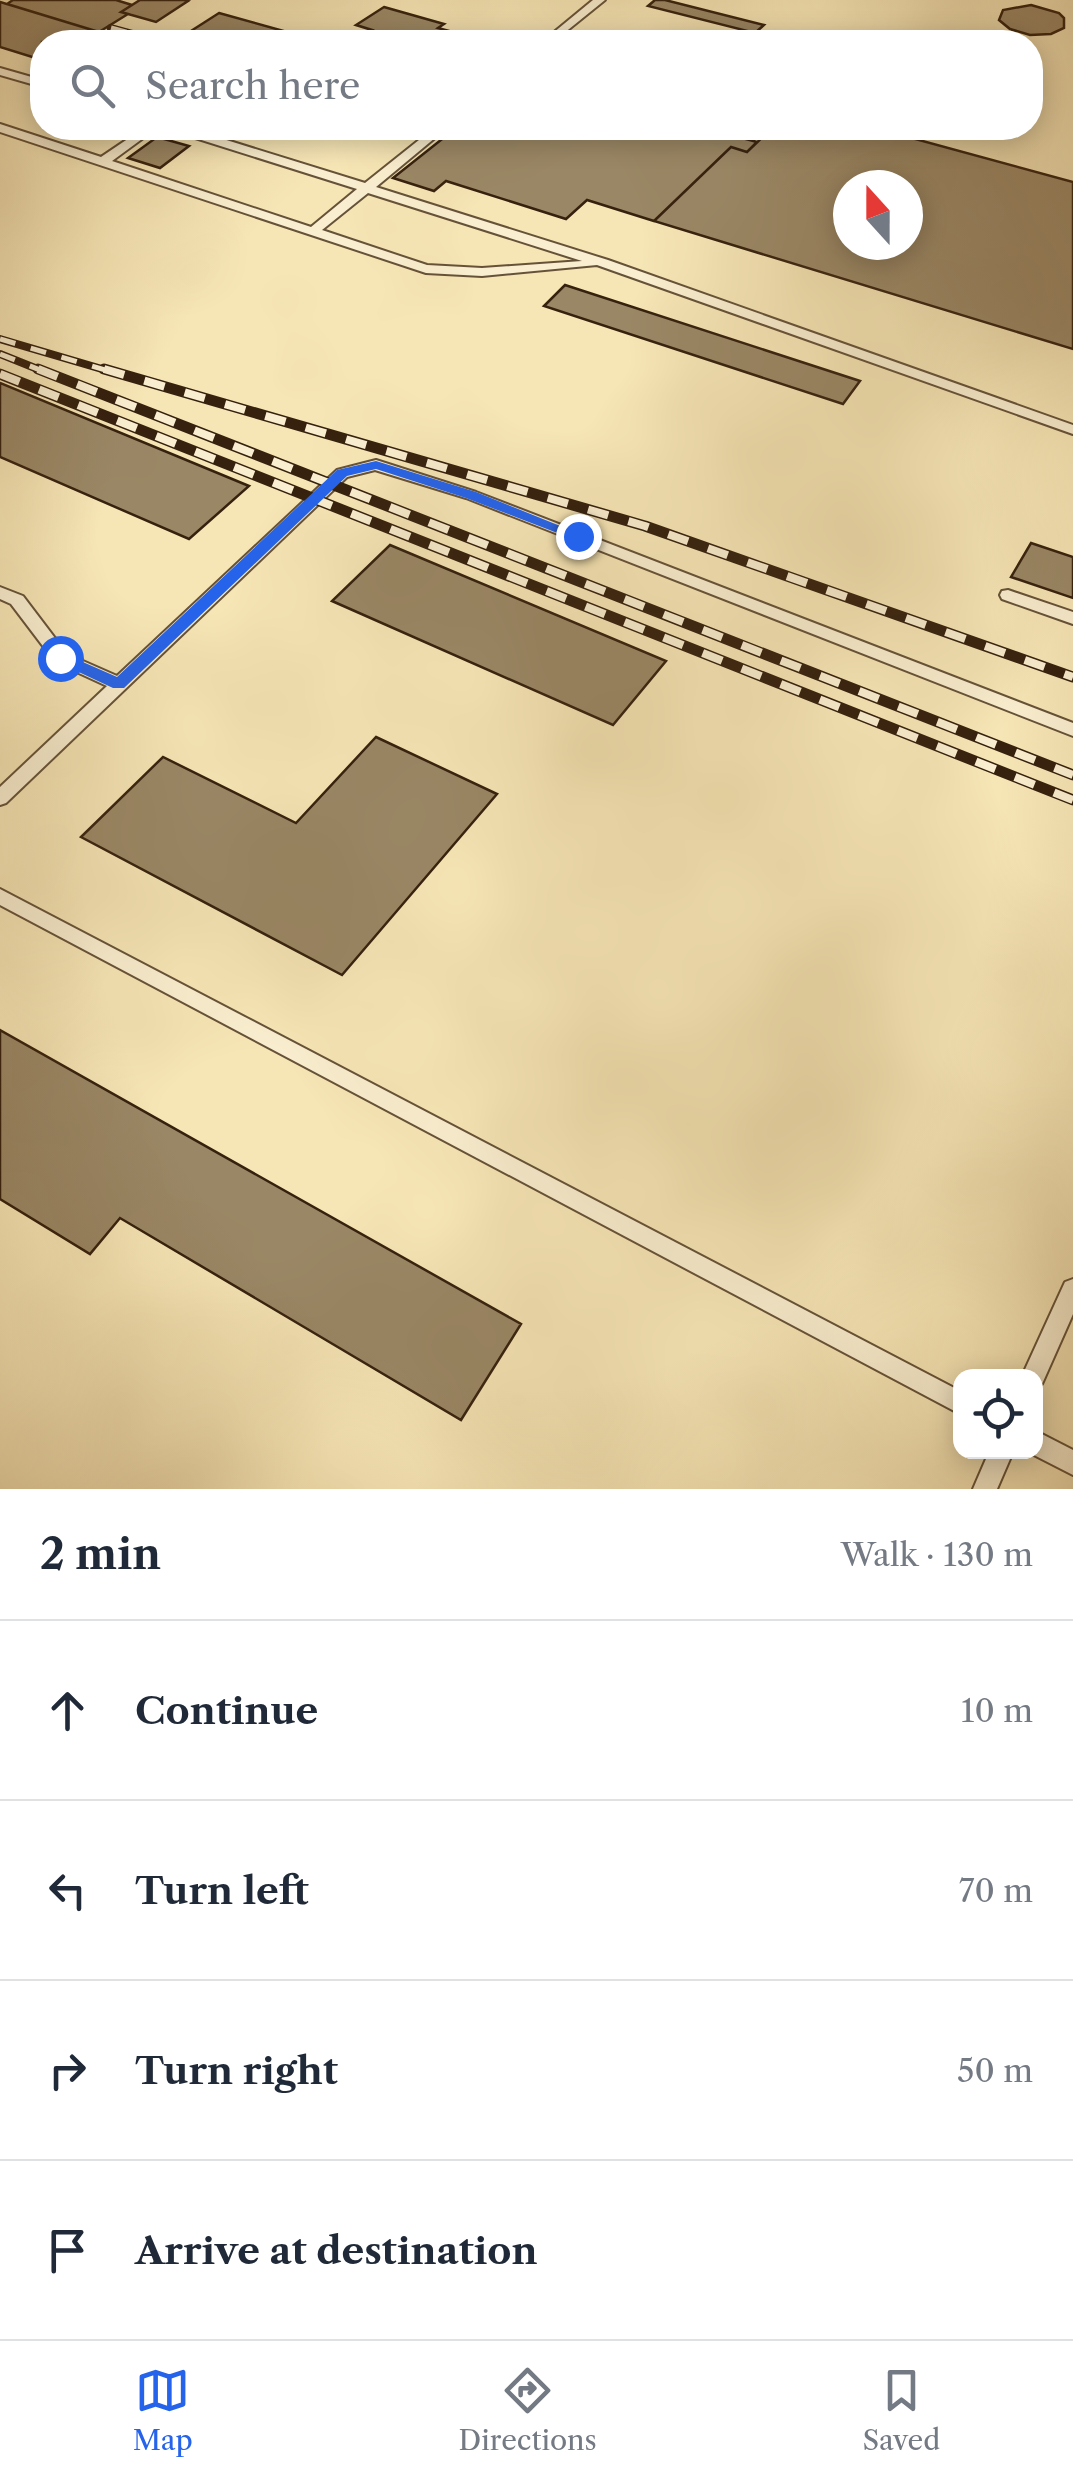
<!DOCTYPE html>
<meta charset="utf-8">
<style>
:root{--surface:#fff;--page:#f2f2f3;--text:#1f2937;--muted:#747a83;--line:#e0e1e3;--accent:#2563eb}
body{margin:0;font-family:"Libre Caslon Text",serif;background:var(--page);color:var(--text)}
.controls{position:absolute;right:30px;bottom:30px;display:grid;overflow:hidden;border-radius:20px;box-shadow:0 5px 25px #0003}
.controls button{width:90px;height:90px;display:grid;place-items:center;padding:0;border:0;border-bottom:2px solid var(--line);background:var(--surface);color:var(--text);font:50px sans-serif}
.compass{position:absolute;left:833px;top:170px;width:90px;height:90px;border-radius:50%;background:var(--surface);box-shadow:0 5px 25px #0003;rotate:339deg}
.stop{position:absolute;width:30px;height:30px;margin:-22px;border:8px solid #2563eb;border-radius:50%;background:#fff}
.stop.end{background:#2563eb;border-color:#fff;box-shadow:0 2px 10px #0008}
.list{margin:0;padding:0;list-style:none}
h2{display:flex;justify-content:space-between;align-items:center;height:130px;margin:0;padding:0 40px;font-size:42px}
h2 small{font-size:32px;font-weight:400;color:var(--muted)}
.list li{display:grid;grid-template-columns:65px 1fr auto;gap:30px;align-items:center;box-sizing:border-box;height:180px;padding:0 40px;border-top:2px solid var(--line)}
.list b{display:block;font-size:38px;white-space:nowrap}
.list em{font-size:32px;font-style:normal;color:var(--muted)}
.icon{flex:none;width:55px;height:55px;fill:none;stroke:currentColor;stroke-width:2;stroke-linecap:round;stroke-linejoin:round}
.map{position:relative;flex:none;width:1073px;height:1489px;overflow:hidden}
.search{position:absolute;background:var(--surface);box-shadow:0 5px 25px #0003;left:30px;right:30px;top:30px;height:110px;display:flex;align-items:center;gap:25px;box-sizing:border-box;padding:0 35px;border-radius:40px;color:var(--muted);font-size:38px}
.sheet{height:850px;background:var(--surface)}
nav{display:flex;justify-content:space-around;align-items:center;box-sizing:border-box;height:140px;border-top:2px solid var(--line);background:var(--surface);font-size:28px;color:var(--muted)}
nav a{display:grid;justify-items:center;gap:5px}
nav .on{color:var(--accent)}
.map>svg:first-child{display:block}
</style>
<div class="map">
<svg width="1073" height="1489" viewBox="0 0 1073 1489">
<rect width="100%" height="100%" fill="#f6e5b5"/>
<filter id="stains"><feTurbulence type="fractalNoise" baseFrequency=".002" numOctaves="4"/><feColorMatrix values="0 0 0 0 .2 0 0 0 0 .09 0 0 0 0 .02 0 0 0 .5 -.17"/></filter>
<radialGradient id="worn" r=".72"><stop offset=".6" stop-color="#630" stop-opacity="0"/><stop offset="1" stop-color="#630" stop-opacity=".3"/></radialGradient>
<!-- building -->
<path fill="#9a8765" stroke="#36210e" stroke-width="2.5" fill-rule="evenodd" d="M13,0H116L132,5L121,12L128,14L99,32L7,4Z
M140,0H184L188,1L156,22L121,12Z
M655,0H665L764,25L755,33L648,6Z
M0,2L99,32L135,42H42V60L0,47Z
M1031,5L1059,13L1064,18V28L1051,34L1030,35L1010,29L999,20L1003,10Z
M384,7L444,24L438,28L464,35L454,42L423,39L420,42L413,39L353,42L372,30L356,25Z
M219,13L305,37L297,42H194L180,38Z
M456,128H705L757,142L747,152L731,147L654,221L587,200L566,219L446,181L434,191L393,178Z
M772,128H875L1073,182V349L654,221L731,147L747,152ZM848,185H908V245H848Z
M157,137L189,146L160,168L128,158Z
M565,285L860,381L843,404L544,306Z
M0,383L249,486L189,539L0,457Z
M1031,543L1073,557V598L1011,577Z
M390,545L666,661L613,725L332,601Z
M376,737L497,794L342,975L81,837L163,757L296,823Z
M0,1030L521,1324L461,1420L120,1218L90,1254L0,1199Z"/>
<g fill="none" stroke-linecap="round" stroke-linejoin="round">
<!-- service casing -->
<g stroke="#665238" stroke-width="4">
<path id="service" d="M593,0H605L553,42H542Z
M0,68L42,80V87L0,75Z
M0,124L101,157L144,128H157L112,161L311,227L357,189L173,131L171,128H188L365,183L434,128H447L376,187L608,260L1073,425V434L597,265L482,276L426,273L0,132ZM368,193L582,261L482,268L427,265L322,230Z
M376,460L476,492L1073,723V736L466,498L375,470L347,477L6,803L0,805V787L107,686L55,662L11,604L0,599V587L23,596L67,654L117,676L337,470Z
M1008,590L1073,612V624L1002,599L1000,595L1002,591Z
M0,889L960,1391V1414L0,905Z
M1073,1279V1314L1042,1384L1036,1387V1376H1022L1065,1282Z
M1036,1431L1073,1450V1475L1028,1452H1036Z
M989,1452H1013L997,1489H973Z"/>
</g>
<!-- service -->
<use href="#service" fill="#f9eecf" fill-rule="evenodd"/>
<!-- rail-far1 casing -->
<g stroke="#36210e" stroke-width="8">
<path id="rail-far1" d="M111,28L162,42
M0,339L112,372
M0,354L45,372"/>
</g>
<!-- rail casing -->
<g stroke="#36210e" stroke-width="11">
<path id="rail" d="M38,369L1073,775
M104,369L645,526L1073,677
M0,374L1073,800"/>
</g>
<!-- rail-far1 -->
<use href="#rail-far1" stroke="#f9eecf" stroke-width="5" stroke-dasharray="16" stroke-linecap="butt"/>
<!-- rail -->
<use href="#rail" stroke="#f9eecf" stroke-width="8" stroke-dasharray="21" stroke-linecap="butt"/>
</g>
<!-- route -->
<path fill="#2563eb" d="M376,461L476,492L585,536L573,539L466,498L376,469L347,476L124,688H113L55,661V654L60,652L117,677L337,470Z"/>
<rect width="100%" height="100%" filter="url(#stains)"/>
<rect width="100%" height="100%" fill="url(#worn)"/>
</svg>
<div class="controls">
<button><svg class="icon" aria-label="locate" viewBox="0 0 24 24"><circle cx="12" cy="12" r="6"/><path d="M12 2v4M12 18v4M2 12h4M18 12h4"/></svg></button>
</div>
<svg class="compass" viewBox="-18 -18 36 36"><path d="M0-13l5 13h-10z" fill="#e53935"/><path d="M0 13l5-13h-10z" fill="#747a83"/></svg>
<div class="stop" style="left:60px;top:658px"></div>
<div class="stop end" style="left:578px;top:536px"></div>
<div class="search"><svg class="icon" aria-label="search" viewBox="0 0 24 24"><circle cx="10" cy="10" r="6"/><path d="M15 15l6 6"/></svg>Search here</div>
</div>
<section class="sheet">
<h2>2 min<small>Walk · 130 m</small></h2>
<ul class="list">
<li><svg class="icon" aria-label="ahead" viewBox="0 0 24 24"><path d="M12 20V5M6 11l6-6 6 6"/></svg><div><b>Continue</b></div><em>10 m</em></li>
<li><svg class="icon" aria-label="left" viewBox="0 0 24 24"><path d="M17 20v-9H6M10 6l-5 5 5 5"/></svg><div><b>Turn left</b></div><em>70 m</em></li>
<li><svg class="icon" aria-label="right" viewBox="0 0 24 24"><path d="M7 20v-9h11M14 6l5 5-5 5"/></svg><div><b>Turn right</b></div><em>50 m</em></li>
<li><svg class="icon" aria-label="arrive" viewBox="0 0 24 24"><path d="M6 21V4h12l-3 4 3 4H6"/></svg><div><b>Arrive at destination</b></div></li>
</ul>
</section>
<nav>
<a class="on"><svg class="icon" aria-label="map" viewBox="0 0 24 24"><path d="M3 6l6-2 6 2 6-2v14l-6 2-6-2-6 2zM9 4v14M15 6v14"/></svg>Map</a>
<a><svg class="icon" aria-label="directions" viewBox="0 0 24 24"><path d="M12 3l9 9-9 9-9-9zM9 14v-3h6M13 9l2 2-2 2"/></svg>Directions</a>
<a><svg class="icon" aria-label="saved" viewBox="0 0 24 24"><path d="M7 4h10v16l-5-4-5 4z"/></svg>Saved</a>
</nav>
